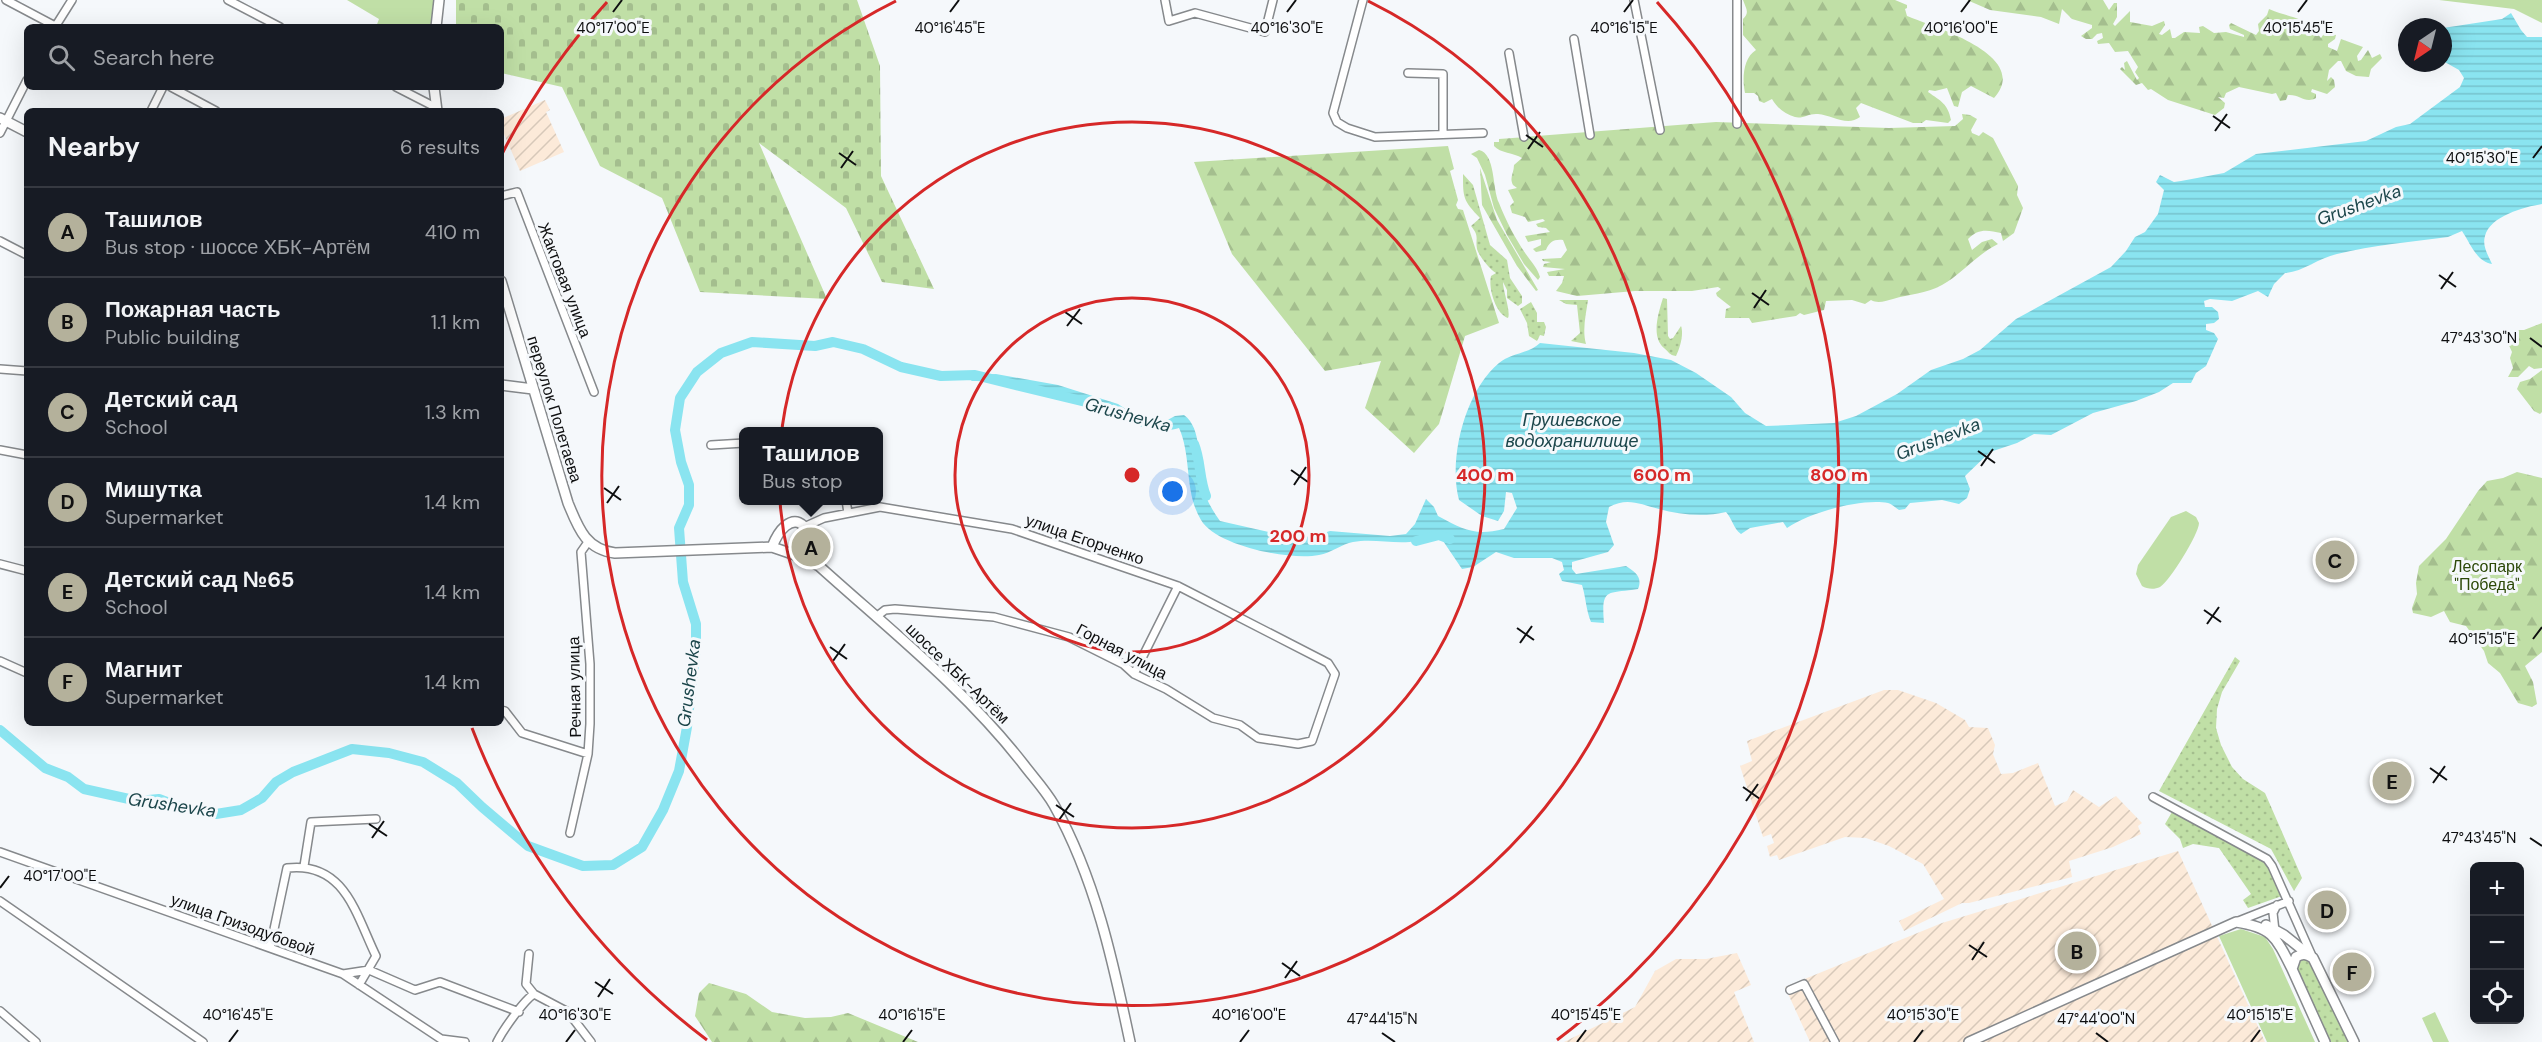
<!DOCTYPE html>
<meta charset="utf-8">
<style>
:root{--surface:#171b24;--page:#242831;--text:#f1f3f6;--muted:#9ea1a6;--line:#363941;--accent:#b4b19b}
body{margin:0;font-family:"DM Sans",sans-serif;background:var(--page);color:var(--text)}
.controls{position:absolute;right:18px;bottom:18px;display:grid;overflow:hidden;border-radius:9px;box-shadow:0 6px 24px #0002}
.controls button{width:54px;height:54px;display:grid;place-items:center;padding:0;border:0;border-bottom:2px solid var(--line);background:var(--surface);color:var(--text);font:30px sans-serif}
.compass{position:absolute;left:2398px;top:18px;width:54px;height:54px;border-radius:50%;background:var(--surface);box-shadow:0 6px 24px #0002;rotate:215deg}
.you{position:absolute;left:1173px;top:492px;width:21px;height:21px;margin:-15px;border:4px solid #fff;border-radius:50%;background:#1a73e8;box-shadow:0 0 0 9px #1a73e833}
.badge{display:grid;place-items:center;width:39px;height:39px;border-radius:50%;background:var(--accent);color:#111;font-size:20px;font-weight:700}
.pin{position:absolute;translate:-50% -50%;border:3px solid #fff;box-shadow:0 2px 6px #0006}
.popup{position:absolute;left:739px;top:427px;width:144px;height:78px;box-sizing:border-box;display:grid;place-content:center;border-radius:9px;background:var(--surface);filter:drop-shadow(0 2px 4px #0005);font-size:20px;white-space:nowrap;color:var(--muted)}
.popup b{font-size:22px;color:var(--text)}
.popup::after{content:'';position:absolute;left:50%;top:100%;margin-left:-12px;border:12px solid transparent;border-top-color:var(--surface)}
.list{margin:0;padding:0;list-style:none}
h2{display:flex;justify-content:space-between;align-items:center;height:78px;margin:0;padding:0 24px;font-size:26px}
h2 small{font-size:20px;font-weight:400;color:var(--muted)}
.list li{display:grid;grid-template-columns:39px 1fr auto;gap:18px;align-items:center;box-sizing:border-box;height:90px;padding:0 24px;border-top:2px solid var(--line)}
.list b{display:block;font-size:22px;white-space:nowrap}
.list p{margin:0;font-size:20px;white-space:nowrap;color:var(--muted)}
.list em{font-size:20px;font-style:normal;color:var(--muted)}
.icon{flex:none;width:33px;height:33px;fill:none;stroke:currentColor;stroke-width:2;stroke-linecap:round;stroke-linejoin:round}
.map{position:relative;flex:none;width:2542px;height:1042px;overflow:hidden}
.search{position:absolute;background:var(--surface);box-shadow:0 6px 24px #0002;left:24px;top:24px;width:480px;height:66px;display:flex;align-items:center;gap:15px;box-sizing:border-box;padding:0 21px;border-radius:9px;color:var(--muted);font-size:22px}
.panel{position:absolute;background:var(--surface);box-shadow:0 6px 24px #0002;left:24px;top:108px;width:480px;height:618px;border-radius:9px}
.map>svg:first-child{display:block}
</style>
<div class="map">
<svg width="2542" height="1042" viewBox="0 0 2542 1042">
<defs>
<pattern id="industrial-furrows" width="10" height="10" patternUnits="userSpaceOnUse" patternTransform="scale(1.5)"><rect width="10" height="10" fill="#fcead9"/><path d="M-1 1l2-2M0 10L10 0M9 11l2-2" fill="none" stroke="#d7c8b9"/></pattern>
<pattern id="grass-dots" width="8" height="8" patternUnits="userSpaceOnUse" patternTransform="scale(1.5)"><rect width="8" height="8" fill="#c0dfa6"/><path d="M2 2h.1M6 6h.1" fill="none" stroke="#a4be8e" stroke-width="1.8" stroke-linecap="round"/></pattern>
<pattern id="forest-firs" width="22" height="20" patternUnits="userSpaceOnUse" patternTransform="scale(1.5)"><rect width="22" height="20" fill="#c0dfa6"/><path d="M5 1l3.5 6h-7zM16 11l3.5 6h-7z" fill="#a4be8e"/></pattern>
<pattern id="cemetery-stones" width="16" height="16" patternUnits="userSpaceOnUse" patternTransform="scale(1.5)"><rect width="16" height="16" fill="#c0dfa6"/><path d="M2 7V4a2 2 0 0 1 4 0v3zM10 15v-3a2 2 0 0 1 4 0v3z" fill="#a4be8e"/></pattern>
<pattern id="water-rules" width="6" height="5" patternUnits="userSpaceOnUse" patternTransform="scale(1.5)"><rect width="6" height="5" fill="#8ae4f0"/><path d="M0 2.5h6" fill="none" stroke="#76c2cd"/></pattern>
</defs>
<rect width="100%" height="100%" fill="#f5f8fb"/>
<!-- industrial -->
<path fill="url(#industrial-furrows)" d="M545,100L550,110L546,112L564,152L520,171L501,127V119Z
M1884,690H1898L1936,703L1965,720L1969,727L1988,728L1995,745L1993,754L2001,774L2013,773L2038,763L2055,806L2067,801L2073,790L2099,807L2116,796L2142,823L2138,826L2141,834L2113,847L2069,861L2072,877L1969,903H1962L1904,931L1899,921L1944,899L1923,864L1889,846L1866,838L1845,837L1779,860L1777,855L1770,857L1767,846L1774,843L1771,834L1763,837L1740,766L1752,761L1747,741Z
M2178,851L2265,1042H1810L1785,987L1942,923Z
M1737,953L1751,985L1734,992L1754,1042H1564L1635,1007L1655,971L1676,959H1706Z"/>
<!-- grass -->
<path fill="url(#grass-dots)" d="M1463,174L1473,185L1490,245L1507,260L1510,278L1522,296V303L1518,306L1507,298V290L1503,282C1503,291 1511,312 1508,318C1496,314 1488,289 1491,276L1496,273C1490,270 1479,256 1477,249C1475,238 1480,237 1471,226L1480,218C1463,200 1463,198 1463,174Z
M1663,298L1667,299L1668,336L1670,339L1673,338L1681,326C1684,334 1680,348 1676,356C1669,355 1669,352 1664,348C1651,337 1658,314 1663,298Z
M1559,300H1588C1586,314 1582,330 1586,344L1571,341L1580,333L1577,305L1566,304Z
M1531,302L1537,313V322H1544L1546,327L1544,336L1540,335L1537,341L1529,336L1527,323L1520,309Z
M2235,657L2240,661L2222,692L2217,709L2216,728L2221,745L2232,767L2243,779L2265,793L2302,878L2294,891L2271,849L2159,791Z
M2172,812L2258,855L2269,868L2282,896L2248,908L2243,900L2251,894L2219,848L2193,844L2183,848L2180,839L2165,824Z
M2309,959L2350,1042H2331L2297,968L2301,960Z"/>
<!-- forest -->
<path fill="url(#forest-firs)" d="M1743,0H1895L1907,5V8L1905,9L1907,16C1931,26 2033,55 1994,98L1971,86L1962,92L1958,107L1954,106L1947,88L1935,91L1929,90L1928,92C1941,101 1948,104 1951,120L1948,123L1926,120L1922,123H1913L1861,103L1856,108L1860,117C1847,127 1832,115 1818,114C1809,113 1803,119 1795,117C1785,114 1777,108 1772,99L1764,103L1759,101L1758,96L1754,93H1745C1742,79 1743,58 1756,50L1743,35V19C1750,12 1746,9 1743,0Z
M1967,0H2103L2109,10L2114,3H2117V17L2113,24L2115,26L2130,11V22L2152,26L2164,21L2165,25L2159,34L2162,35L2170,29L2172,38H2175L2184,32L2200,33L2199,27L2203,26L2214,33L2226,32L2244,37V35L2230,29L2229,25L2231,23L2256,35L2259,31L2258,24L2267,15L2269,9C2295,20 2302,14 2321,38L2325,32L2336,35L2335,39L2328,44V47L2337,51L2341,39L2363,47L2357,56L2358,61L2361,60L2368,50L2372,58L2380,54L2382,58L2371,69L2369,77L2356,76L2346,71L2341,61H2338L2329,70L2327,81L2331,77L2334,80L2335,87L2327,94L2312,89L2311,92L2316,94V98C2305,104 2300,94 2288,95L2286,100L2280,101L2276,93L2272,94L2239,87L2226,93L2224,98L2218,97L2225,103L2224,108L2215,115L2168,100L2151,89L2148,90L2142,83L2136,85L2120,69L2122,67L2125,70L2124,63L2127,61L2137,80L2139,78L2135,72L2138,67L2128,51L2115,52L2109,43L2098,44L2097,41L2103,38L2102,33L2097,34L2092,39H2086L2081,36L2092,28V25L2072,19L2062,9L2059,24L2041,17L1990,10Z
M1962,114L1970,115L1977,119L1971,130L1972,133L1979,136L1983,132L1993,138L2018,186L2017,195L2023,208L2014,233L2003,241L2001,233C1988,230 1978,228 1968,239L1972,250L1982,242L1992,239L1998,244C1976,255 1962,274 1942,285C1926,294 1909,294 1893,299C1885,301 1878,304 1871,300L1865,304L1852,300L1826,301L1824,310L1804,315L1800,313L1796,316L1752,323L1749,318H1725L1726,309L1731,307L1717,296L1716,293L1721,289L1718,287L1692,291H1635L1577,296L1556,291L1562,283L1564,276H1549L1547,272L1565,269L1543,267L1544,264L1551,262L1543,261L1542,259L1561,258L1567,250L1563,240C1554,239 1549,242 1546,250L1536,252L1533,249L1541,245V239L1528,242L1525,236L1550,232L1546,228L1538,227L1536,224L1545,221L1543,219L1528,222L1525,217L1512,213L1510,206L1514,202L1508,190L1517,188L1513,185C1509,178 1514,173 1514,165L1522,158C1514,153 1500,153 1494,146V142H1499V139L1716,122L1889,128L1955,126L1963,119Z
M1448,146L1454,169L1450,171L1458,200L1456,205L1458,209L1463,210L1499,323L1465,336L1439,424L1414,453L1365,408L1381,361L1325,371L1232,254L1194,162Z
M1479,150C1496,154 1492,189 1499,203C1506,221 1517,242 1528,257C1533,264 1537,268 1540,277L1538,280L1524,264L1507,235L1494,208L1485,175L1477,158L1471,154Z
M1480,168L1497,220L1538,290L1536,291L1517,266L1482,205Z
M2542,323V368L2534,369L2529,366L2518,377H2508L2513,368L2510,358L2512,352L2507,341L2517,330H2524Z
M2542,370V412L2540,414L2534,411L2517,389L2520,382L2530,379Z
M2517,472L2542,478V652L2525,666L2533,682L2537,704L2532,707L2518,703L2500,673L2488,663L2484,651L2466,626L2450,622L2444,611L2431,617L2413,613L2412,608L2417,594L2416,583L2419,566L2446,539L2478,491L2487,481L2503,478Z
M709,983L746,994L772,1012L805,1018L831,1017L848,1013L918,1042H712L695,1016L699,993Z"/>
<!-- cemetery -->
<path fill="url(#cemetery-stones)" d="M456,0H857L880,66L881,176L934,289L882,282L846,208L759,143L827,299L700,292L662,198L600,166L562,87L501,73V27H456Z"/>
<!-- park -->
<path fill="#c0dfa6" d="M347,0H436L434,27H376L379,19Z
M2439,0H2542V23L2514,9Z
M2186,511L2196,517L2199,523C2199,534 2169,582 2160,587C2154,590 2147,589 2142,586L2136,574L2138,565L2171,517Z
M2241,929L2265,937L2273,949L2315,1042H2267L2219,936Z
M2435,1012L2449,1042H2433L2422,1018Z"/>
<!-- water -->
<path fill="url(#water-rules)" d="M2511,13L2521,30L2527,37H2542V204C2524,207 2490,216 2485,236C2482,246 2488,255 2492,264C2477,262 2470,243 2462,231L2448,237C2411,242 2373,245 2337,254C2318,258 2303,272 2285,273L2274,284L2268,297L2258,291L2232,301L2210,299L2204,301L2205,307H2212L2218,312L2219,319L2214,323L2206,324V330L2214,333L2218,339L2206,366L2196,373L2191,383H2173L2159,392L2136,401L2093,413L2051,435L2034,434L2017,443L1990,452L1965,476L1970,489L1967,498L1959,504L1942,500L1910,503L1905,509L1899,510C1896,508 1892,504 1888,503C1861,498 1808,513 1787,528L1783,522L1750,528L1741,534C1733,528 1733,520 1726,512C1705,517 1680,515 1659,509C1640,504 1627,497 1609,507L1606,522L1614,545L1608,552L1572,562V569L1576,574L1626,566C1635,572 1643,577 1638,589C1607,594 1601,587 1604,623L1591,622C1586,610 1586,598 1582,585L1562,581L1559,574L1564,570L1562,562L1552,558H1514L1496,552L1473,567L1462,569L1439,535C1432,537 1424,540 1417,541C1396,545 1374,538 1353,542C1342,544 1331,553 1319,555C1291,561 1216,546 1201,520C1184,492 1192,457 1179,428C1148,438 1112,412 1083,402C1049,390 1006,380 971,381L975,375L996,374L1058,385L1118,404L1138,417L1160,424L1175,416L1184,415C1203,429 1197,462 1201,482C1204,496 1212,510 1220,521L1277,534L1311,537L1330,531L1390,536L1406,534L1415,524L1426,499L1434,507L1438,516C1464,530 1475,536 1504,529L1517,508L1512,493L1506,492L1504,511L1498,521L1482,516L1459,500C1448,459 1465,391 1499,363C1512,353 1530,353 1540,343L1634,353L1671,360L1696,373L1731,397L1745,413L1766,426L1834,423L1856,416L1897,394L1931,370L1963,359L1980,350L2016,319L2111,267L2126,251L2135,237L2145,232L2158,214L2164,190L2156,182L2160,175L2174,182L2181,181L2224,173L2256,154L2366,141L2396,127L2410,124L2460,87L2464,78L2459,70L2443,61V28L2502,19Z"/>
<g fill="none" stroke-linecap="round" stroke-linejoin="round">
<!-- river -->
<path stroke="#8ae4f0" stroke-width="10" d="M1194,444C1201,461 1199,479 1206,496
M1416,541L1439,535L1450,539
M0,730L45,768L68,777L84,789L138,801L159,799L180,807L216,814L241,810L262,798L276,782L293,772L352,749L389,753L423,762L457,783L482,807L528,846L583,866L613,865L642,847L663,810L679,771L687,727L696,647V624L683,582L679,528L689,505V485L681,462L675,430L680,398L697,372L721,353L752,342L815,346L833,342L863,349L901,367L941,376L975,375L1094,404"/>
<!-- street casing -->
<g stroke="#86898c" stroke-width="10">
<path id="street" d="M6,0L57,27
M228,0L280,27
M1165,0L1169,21L1195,13L1265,32L1273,0
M1363,0L1333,113L1337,122L1347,128L1375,137L1483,133
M1634,0L1660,130
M55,27L72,0
M1574,39L1590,135
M1509,53L1524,137
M1408,73L1443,74V133
M171,87L216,111
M396,87L437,108
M151,111L163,87
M1737,124V0
M0,133L27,80
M501,196L517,192L594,392
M0,241L27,255
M0,369L27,371
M711,445L744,443
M0,450L27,455
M846,500L848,513
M804,527L824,518L880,507L1012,529L1178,586L1328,663L1335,674L1312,741L1298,744L1258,738L1240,725L1213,718L1166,689L1134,674L1123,664L1069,637L994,617L895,609L885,610L876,617
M0,564L27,571
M0,661L27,673
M1134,674L1178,586
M501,710L505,711L522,733L588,754
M2153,797L2267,859L2272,866L2312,956
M570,833L588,754L590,724V664L581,552L588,542
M0,852L343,974L441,1039L465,1042
M304,866L311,822L376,819
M0,901L203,1042
M2236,922L2289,901
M2275,931L2273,913L2277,905
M270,948L287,868C345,861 356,915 376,956L359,985
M529,954L526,984L534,994L568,1012L591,1042
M343,974L369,970L415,990L440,982L519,1012
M1790,990L1804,984L1835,1042
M0,1011L36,1042
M497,1042C503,1030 524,1000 534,994"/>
</g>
<!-- secondary casing -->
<g stroke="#86898c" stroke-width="12">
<path id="secondary" d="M436,27L439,0
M434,87L437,111
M0,118L27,132
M501,281L568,503C578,527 585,549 615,553L772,547L807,559L819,566C890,630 966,690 1024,765C1034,778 1046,791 1054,805C1095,878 1113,961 1130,1042
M501,385L533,389
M772,547C788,506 816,519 807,559
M2266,925L2284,935L2309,955
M1969,1042L2236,922C2272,927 2276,937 2292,969
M2325,1042L2292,969L2296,957C2303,953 2306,954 2313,958L2354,1042"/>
</g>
<!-- street -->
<use href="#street" stroke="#fff" stroke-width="7"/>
<!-- secondary -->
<use href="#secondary" stroke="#fff" stroke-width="9"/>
</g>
<!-- ticks -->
<path fill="none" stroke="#0e0f10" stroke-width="2" d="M613,12L622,0M950,12L959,0M1287,12L1296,0M1624,12L1633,0M1961,12L1970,0M2298,12L2307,0M2213,116L2230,128M2215,131L2227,114M1526,135L1543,147M1528,149L1540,132M839,153L856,165M2533,158L2542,146M841,168L853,151M2439,275L2456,287M2441,289L2453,272M1752,293L1769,305M1754,308L1766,290M1065,312L1082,324M1067,326L1080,309M2530,338L2542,347M1978,451L1995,463M1981,466L1993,449M1291,470L1308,482M1294,485L1306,467M604,488L621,500M607,503L619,486M2204,610L2221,622M2207,624L2219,607M1517,628L1534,640M2533,639L2542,627M1520,643L1532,626M830,647L847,659M833,661L845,644M2430,768L2447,780M2433,783L2445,766M1743,787L1760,799M1746,801L1758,784M1056,805L1074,817M1059,820L1071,803M369,824L387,836M372,838L384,821M2530,838L2542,846M0,888L9,876M1969,945L1987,957M1972,960L1984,942M1282,963L1300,976M1285,978L1297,961M595,982L613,994M598,997L610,979M1382,1033L1395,1042M2096,1033L2108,1042M229,1042L238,1030M566,1042L575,1030M903,1042L912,1030M1240,1042L1249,1030M1577,1042L1586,1030M1914,1042L1923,1030M2251,1042L2260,1030"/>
<!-- distance rings -->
<g fill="none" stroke="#d62828" stroke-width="3">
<circle cx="1132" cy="475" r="177"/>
<circle cx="1132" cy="475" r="353"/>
<path d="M1368 1A530 530 0 1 1 896 1"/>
<path d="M707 1040A707 707 0 0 1 472 728M502 154A707 707 0 0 1 607 2M1657 2A707 707 0 0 1 1557 1040"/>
</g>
<g text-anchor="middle" stroke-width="6" stroke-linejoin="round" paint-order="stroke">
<!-- street labels -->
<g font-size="16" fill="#0e0f10" stroke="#f5f8fb">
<text transform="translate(565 280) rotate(69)" y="6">Жактовая улица</text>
<text transform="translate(555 409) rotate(73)" y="6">переулок Полетаева</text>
<text transform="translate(1085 539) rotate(19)" y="6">улица Егорченко</text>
<text transform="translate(1122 651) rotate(28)" y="6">Горная улица</text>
<text transform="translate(958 673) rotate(44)" y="6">шоссе ХБК-Артём</text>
<text transform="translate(574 687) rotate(-91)" y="6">Речная улица</text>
<text transform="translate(243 924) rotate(20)" y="6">улица Гризодубовой</text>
</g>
<!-- park labels -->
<g font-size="16" fill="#2c4908" stroke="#f5f8fb">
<text x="2487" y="572">Лесопарк<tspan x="2487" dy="18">"Победа"</tspan></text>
</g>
<!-- water labels -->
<g font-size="18" font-style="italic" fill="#1c464b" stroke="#f5f8fb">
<text transform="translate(2359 205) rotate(-20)" y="6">Grushevka</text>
<text transform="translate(1128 415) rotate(15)" y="6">Grushevka</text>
<text x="1572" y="426">Грушевское<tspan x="1572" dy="21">водохранилище</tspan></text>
<text transform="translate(1938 439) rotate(-21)" y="6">Grushevka</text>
<text transform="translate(689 683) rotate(-83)" y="6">Grushevka</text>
<text transform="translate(172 805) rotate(8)" y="6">Grushevka</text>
</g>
</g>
<g font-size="15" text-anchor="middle" fill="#0e0f10" stroke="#f5f8fb" stroke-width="6" stroke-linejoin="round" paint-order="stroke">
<text x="613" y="33">40°17'00"E</text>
<text x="950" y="33">40°16'45"E</text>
<text x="1287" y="33">40°16'30"E</text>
<text x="1624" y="33">40°16'15"E</text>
<text x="1961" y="33">40°16'00"E</text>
<text x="2298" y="33">40°15'45"E</text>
<text x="2482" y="163">40°15'30"E</text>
<text x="2479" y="343">47°43'30"N</text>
<text x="2482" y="644">40°15'15"E</text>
<text x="2479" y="843">47°43'45"N</text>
<text x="60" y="881">40°17'00"E</text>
<text x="238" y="1020">40°16'45"E</text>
<text x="575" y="1020">40°16'30"E</text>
<text x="912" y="1020">40°16'15"E</text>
<text x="1249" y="1020">40°16'00"E</text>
<text x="1586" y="1020">40°15'45"E</text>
<text x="1923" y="1020">40°15'30"E</text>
<text x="2260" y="1020">40°15'15"E</text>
<text x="1382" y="1024">47°44'15"N</text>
<text x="2096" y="1024">47°44'00"N</text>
</g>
<circle cx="1132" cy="475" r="9" fill="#d62828" stroke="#f5f8fb" stroke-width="3"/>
<g font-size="18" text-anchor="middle" font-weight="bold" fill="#d62828" stroke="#f5f8fb" stroke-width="6" stroke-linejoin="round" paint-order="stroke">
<text x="1485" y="481">400 m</text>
<text x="1662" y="481">600 m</text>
<text x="1839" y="481">800 m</text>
<text x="1298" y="542">200 m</text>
</g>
</svg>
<div class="controls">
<button>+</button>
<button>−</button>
<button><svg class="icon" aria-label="locate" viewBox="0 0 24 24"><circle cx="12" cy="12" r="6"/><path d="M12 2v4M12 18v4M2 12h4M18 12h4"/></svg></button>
</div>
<svg class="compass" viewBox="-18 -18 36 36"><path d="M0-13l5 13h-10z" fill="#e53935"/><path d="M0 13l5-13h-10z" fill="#9ea1a6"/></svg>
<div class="you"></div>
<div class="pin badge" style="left:811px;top:547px">A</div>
<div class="popup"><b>Ташилов</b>Bus stop</div>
<div class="pin badge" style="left:2077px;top:951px">B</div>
<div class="pin badge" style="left:2335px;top:560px">C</div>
<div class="pin badge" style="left:2327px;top:910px">D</div>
<div class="pin badge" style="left:2392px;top:781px">E</div>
<div class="pin badge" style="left:2352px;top:972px">F</div>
<div class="search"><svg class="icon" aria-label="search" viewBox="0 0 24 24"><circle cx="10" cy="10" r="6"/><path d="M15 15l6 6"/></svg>Search here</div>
<section class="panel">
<h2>Nearby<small>6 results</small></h2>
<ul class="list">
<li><span class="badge">A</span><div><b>Ташилов</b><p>Bus stop · шоссе ХБК-Артём</p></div><em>410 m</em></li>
<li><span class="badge">B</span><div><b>Пожарная часть</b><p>Public building</p></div><em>1.1 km</em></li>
<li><span class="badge">C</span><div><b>Детский сад</b><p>School</p></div><em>1.3 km</em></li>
<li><span class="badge">D</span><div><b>Мишутка</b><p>Supermarket</p></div><em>1.4 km</em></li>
<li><span class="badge">E</span><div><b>Детский сад №65</b><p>School</p></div><em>1.4 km</em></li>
<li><span class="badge">F</span><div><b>Магнит</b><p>Supermarket</p></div><em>1.4 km</em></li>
</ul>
</section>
</div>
